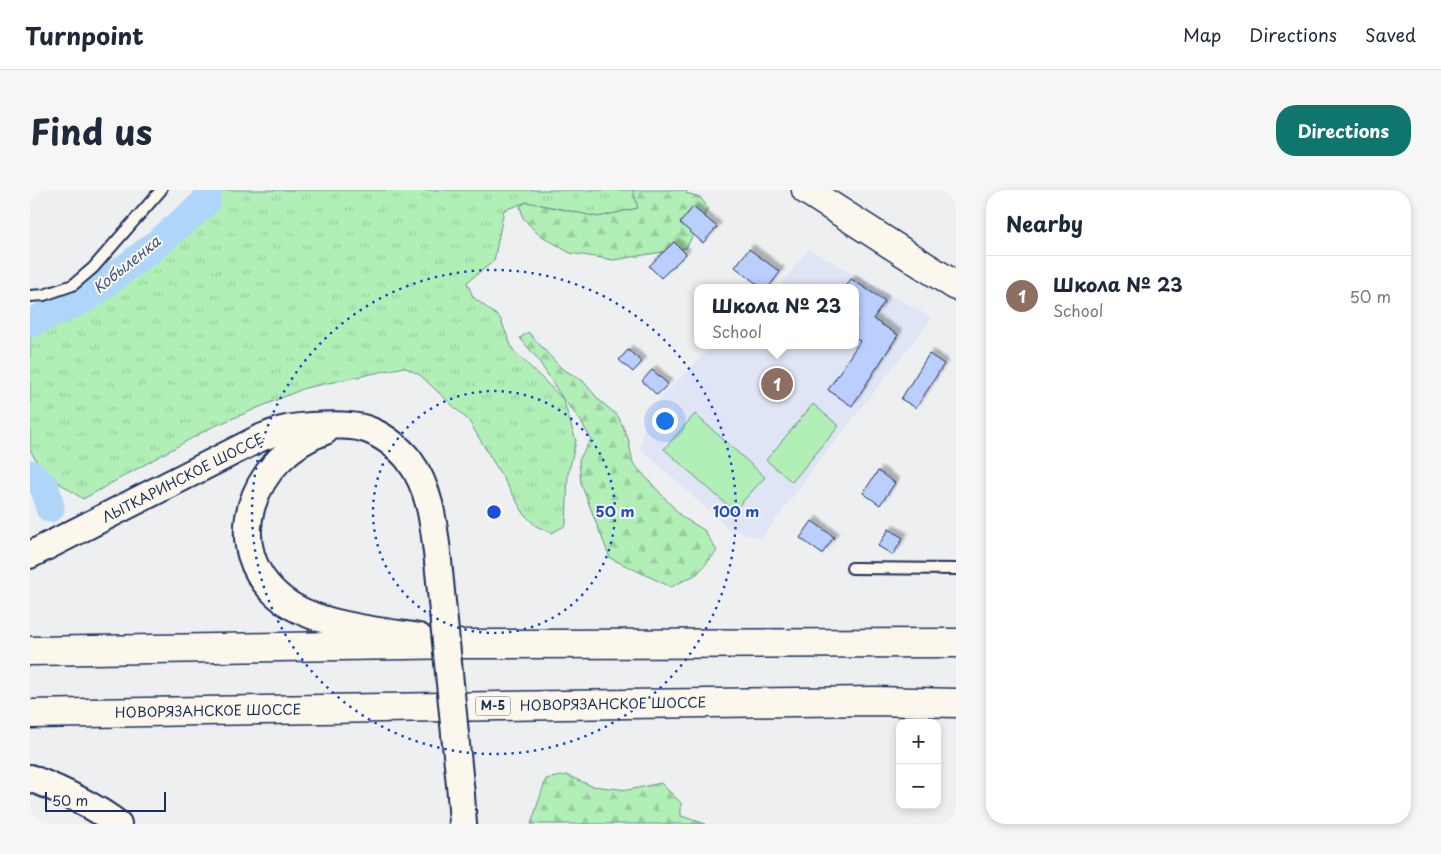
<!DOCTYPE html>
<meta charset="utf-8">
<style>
:root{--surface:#fff;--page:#f6f6f7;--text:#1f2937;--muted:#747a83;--line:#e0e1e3;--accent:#0f766e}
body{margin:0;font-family:"Playpen Sans",sans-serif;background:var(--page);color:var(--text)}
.controls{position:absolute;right:15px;bottom:15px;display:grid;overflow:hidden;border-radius:10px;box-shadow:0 2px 8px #0003}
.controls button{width:45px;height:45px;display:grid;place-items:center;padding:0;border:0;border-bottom:1px solid var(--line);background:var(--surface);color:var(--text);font:25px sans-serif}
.scale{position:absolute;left:15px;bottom:12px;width:121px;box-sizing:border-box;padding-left:5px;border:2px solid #1b2f5e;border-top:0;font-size:14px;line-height:18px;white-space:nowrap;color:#1b2f5e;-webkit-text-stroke:4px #fbf7ec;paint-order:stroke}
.you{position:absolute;left:634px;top:230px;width:18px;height:18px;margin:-12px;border:4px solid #fff;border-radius:50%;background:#1a73e8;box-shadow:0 0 0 8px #1a73e833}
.badge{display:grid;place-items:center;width:32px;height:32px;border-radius:50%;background:var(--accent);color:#fff;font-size:16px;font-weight:700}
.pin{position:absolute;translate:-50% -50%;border:2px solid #fff;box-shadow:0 1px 5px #0006}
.popup{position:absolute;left:664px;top:94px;width:165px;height:65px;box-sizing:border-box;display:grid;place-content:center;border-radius:10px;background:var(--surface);filter:drop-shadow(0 1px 4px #0005);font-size:16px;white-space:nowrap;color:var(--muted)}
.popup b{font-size:19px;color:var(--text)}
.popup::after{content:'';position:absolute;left:50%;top:100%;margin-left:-10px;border:10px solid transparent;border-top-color:var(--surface)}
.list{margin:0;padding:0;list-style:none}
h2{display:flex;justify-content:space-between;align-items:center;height:65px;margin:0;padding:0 20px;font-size:21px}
h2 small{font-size:16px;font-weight:400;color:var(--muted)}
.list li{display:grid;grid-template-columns:32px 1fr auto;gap:15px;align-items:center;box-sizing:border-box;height:80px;padding:0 20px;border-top:1px solid var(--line)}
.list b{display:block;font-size:19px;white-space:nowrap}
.list p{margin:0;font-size:16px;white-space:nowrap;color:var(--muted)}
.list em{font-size:16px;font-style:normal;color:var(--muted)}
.map{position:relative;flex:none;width:926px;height:634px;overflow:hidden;border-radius:20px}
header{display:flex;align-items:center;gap:30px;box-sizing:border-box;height:70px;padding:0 25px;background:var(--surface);border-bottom:1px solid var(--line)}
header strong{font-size:24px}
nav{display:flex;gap:28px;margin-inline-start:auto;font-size:18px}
.intro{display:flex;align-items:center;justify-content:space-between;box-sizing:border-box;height:120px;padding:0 30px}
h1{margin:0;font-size:35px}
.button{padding:12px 22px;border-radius:20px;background:var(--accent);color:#fff;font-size:18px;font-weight:700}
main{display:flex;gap:30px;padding:0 30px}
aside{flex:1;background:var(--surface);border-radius:20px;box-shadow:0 2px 8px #0003}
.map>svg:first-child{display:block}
</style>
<header>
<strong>Turnpoint</strong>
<nav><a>Map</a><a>Directions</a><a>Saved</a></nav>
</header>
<div class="intro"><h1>Find us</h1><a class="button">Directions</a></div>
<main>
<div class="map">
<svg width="926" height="634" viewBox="0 0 926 634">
<defs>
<pattern id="grass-tufts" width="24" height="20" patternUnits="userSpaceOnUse" patternTransform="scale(1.25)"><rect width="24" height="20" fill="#b1efb6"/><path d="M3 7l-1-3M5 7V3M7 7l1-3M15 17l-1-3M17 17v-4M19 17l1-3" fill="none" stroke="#98cd9f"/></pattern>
<pattern id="forest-firs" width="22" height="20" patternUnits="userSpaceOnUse" patternTransform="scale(1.25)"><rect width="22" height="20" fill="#b1efb6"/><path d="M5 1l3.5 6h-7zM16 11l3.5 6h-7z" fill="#98cd9f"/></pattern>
<filter id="shadow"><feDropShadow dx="4.5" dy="-4.5" stdDeviation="1" flood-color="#0004"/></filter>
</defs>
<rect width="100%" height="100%" fill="#eeeff0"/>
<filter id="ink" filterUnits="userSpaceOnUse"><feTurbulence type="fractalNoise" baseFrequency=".02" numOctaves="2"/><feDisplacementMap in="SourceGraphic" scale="10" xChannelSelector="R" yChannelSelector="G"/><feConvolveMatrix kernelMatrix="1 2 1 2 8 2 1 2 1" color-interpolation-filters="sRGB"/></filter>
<g filter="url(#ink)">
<!-- built -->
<path fill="#dfe5f4" d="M779,59L902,128L791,269L731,349L698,338L610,258L617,222L671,167L688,155H826V98H748Z"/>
<!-- grass -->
<path fill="url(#grass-tufts)" stroke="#668f8a" d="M191,0H603L608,18L568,27L497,12L474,20L464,71L437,92L443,107L470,128L483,160L533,209L546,251L538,284L536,335L522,343L506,336L495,325L439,231L390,185L374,177L275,198L180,238L53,309L13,282L0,260V146L64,116L182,15Z"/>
<!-- forest -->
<path fill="url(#forest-firs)" stroke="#668f8a" d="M603,0H657L656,3L670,7L678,18L656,58L584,70L540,63L507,43L493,28L490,16L497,12L568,27L608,18Z
M498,142L531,178L553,191L569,210L588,226L598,248L603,273L652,327L674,340L687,361L667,384L641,397L580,368L551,294L549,270L561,249L549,228L533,209L507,168L490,148Z
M536,585L562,596L598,600L631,593L651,613V626L676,634H501L516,589Z"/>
<!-- pitch -->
<path fill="#b1efb6" stroke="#668f8a" d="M783,214L809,236L762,292L736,270Z
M665,224L735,287L704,321L634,259Z"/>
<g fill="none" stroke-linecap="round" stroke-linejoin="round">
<!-- river -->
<path stroke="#afd5f8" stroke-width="29" d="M0,133L56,108L123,57L176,12L178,0
M0,284L15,297L20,318"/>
</g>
<!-- building -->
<path fill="#bbcfff" stroke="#1b2f5e" filter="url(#shadow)" d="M663,17L687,37L673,53L650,33Z
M644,52L656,64L631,88L619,76Z
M719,59L750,82L738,98H732L705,77Z
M821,89L855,111L843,129L868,145L822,216L798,200L830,151L826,149V98H815Z
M598,160L612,172L603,182L589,170Z
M899,164L914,174L886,218L871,209Z
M622,180L638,194L627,205L612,191Z
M848,281L865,293L850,315L833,303Z
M782,331L804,347L792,364L770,348Z
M859,339L873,348L863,365L848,356Z"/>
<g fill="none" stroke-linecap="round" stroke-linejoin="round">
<!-- lane casing -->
<g stroke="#1b2f5e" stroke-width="14">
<path id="lane" d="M0,106L14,105L43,95L63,78L131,0
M822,378L926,379"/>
</g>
<!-- secondary casing -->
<g stroke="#1b2f5e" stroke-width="30">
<path id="secondary" d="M295,241C223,266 186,358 253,410C285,435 349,441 389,447
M0,365L228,249C236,246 244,242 252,240C270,235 319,233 336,239C351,244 369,257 379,270C401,299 404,337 408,371
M0,588C31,600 62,614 88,634
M431,605L433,634"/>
</g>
<!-- primary casing -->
<g stroke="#1b2f5e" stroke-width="31">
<path id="primary" d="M776,0L926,96"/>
</g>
<!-- highway casing -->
<g stroke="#1b2f5e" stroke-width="31">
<path id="highway" d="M0,461L436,454L926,453
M0,524L597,514L845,511L926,513"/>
</g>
<!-- lane -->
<use href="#lane" stroke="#fbf7ec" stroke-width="10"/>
<!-- secondary -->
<use href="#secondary" stroke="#fbf7ec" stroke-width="26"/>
<!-- primary -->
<use href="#primary" stroke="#fbf7ec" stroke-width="28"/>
<!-- highway -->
<use href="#highway" stroke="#fbf7ec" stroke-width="28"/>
<!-- secondary-bridge casing -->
<g stroke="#1b2f5e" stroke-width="30" stroke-linecap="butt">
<path id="secondary-bridge" d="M408,371L431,605"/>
</g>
<!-- secondary-bridge -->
<use href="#secondary-bridge" stroke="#fbf7ec" stroke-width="26"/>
</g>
</g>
<!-- distance rings -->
<g fill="none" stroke="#1d4ed8" stroke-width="2.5" stroke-dasharray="2.5 5">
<circle cx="464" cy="322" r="121"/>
<circle cx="464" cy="322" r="242"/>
</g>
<g text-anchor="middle" stroke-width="4" stroke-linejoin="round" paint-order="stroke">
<!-- shield labels -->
<rect fill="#fbf7ec" stroke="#5e6b89" stroke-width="1" x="445.5" y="506.5" width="35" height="19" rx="4"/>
<g font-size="12" font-weight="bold" fill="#1b2f5e">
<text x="463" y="520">М-5</text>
</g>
<!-- street labels -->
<g font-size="14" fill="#1b2f5e" stroke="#fbf7ec">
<text transform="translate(153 288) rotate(-27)" y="5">ЛЫТКАРИНСКОЕ ШОССЕ</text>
<text transform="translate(583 514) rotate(-1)" y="5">НОВОРЯЗАНСКОЕ ШОССЕ</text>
<text transform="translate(178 521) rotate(-1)" y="5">НОВОРЯЗАНСКОЕ ШОССЕ</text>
</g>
<!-- water labels -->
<g font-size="15" font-style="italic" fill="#405884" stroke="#fbf7ec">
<text transform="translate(97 75) rotate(-39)" y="5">Кобыленка</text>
</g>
</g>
<circle cx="464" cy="322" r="8" fill="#1d4ed8" stroke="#fbf7ec" stroke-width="2.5"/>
<g font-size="15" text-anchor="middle" font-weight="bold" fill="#1d4ed8" stroke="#fbf7ec" stroke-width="4" stroke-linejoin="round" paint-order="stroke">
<text x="585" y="327">50 m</text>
<text x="706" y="327">100 m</text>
</g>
</svg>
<div class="controls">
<button>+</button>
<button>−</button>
</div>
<div class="scale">50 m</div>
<div class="you"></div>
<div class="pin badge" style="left:747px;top:194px;background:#8d6e63">1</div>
<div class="popup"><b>Школа № 23</b>School</div>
</div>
<aside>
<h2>Nearby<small></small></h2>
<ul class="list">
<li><span class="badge" style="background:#8d6e63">1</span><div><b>Школа № 23</b><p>School</p></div><em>50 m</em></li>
</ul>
</aside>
</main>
